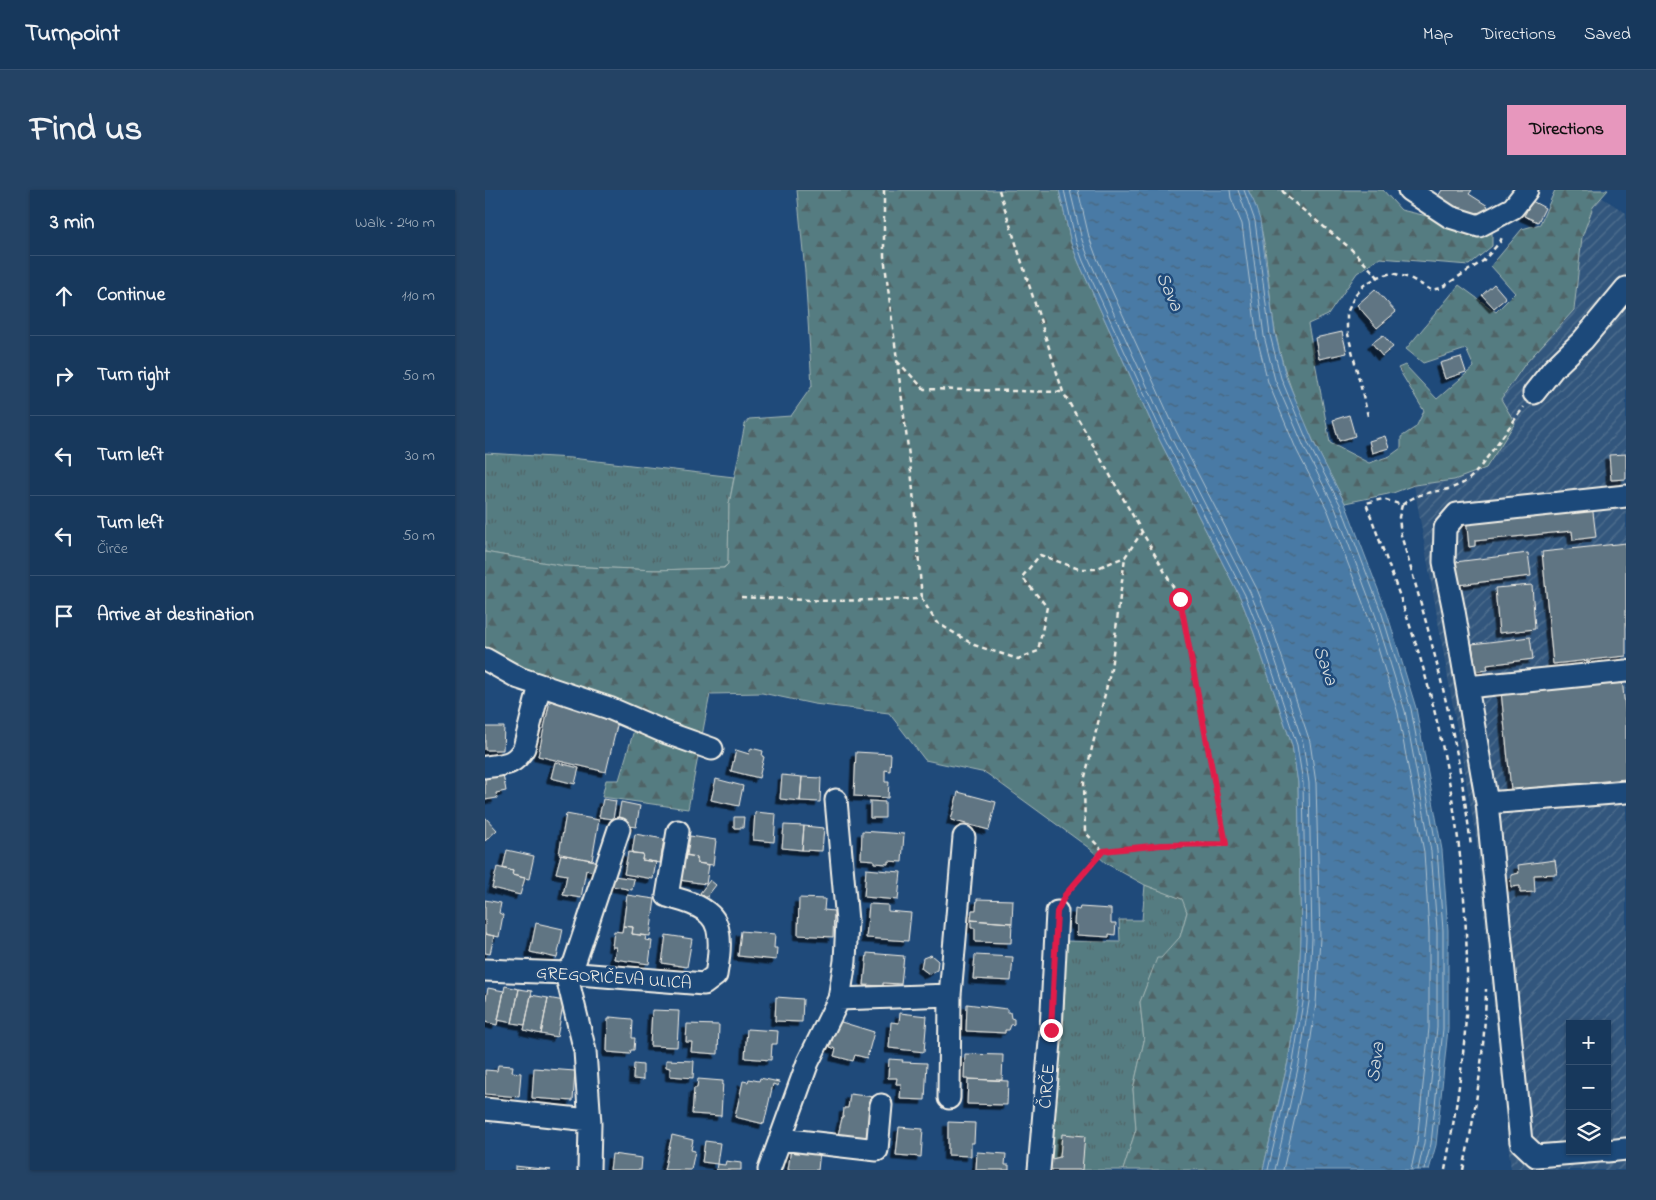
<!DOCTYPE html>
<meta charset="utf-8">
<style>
:root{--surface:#17385c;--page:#244365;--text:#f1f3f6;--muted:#9eacbb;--line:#365272;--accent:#e797bd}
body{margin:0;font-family:"Indie Flower",sans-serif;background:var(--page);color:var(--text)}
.controls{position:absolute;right:15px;bottom:15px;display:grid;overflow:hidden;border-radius:0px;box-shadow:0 1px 4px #0004}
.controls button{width:45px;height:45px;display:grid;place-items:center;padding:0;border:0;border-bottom:1px solid var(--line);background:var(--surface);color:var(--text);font:25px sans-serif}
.stop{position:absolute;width:15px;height:15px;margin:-11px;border:4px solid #e11d48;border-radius:50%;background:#fff}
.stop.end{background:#e11d48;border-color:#fff;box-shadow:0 1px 5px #0008}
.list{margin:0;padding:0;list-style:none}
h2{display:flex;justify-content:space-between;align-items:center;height:65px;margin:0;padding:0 20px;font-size:21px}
h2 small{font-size:16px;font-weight:400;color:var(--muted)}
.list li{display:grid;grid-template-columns:32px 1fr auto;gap:15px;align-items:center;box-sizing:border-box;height:80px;padding:0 20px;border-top:1px solid var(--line)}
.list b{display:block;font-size:19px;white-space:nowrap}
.list p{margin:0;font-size:16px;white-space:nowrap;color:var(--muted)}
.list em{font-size:16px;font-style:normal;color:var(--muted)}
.icon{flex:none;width:28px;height:28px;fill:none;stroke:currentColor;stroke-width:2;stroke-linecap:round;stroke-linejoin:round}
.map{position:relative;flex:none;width:1141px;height:980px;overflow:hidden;border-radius:0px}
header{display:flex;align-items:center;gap:30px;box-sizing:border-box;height:70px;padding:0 25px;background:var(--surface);border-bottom:1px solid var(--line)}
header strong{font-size:24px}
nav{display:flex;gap:28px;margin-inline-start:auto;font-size:18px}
.intro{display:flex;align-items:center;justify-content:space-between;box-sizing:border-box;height:120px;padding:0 30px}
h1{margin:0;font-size:35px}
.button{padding:12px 22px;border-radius:0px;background:var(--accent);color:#111;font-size:18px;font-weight:700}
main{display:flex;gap:30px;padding:0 30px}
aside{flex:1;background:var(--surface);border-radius:0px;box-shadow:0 1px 4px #0004}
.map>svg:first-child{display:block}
</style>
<header>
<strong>Turnpoint</strong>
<nav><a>Map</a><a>Directions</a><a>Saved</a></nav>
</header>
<div class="intro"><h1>Find us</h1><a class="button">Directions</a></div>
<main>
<aside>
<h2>3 min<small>Walk · 240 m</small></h2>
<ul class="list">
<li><svg class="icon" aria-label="ahead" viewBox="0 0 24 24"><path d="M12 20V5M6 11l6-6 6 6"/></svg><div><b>Continue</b></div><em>110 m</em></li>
<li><svg class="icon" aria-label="right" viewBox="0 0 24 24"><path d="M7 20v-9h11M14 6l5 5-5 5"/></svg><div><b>Turn right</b></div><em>50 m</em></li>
<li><svg class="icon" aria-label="left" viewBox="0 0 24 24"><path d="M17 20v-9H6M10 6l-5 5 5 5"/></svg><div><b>Turn left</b></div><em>30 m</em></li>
<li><svg class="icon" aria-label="left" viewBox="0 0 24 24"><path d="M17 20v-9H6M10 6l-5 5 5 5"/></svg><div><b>Turn left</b><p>Čirče</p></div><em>50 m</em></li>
<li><svg class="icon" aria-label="arrive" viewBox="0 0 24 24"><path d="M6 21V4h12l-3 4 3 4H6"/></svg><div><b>Arrive at destination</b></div></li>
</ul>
</aside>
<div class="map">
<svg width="1141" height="980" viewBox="0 0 1141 980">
<defs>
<pattern id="industrial-furrows" width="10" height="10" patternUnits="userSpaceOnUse" patternTransform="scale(1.25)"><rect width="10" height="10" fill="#33577d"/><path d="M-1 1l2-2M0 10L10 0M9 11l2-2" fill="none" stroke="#51708f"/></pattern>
<pattern id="grass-tufts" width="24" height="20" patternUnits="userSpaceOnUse" patternTransform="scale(1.25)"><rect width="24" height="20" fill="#557b81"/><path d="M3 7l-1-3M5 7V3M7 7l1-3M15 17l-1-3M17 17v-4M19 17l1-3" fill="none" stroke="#506466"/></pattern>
<pattern id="forest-firs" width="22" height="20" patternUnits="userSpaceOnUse" patternTransform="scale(1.25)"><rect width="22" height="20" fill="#557b81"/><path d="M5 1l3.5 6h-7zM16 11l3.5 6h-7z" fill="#506466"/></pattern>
<pattern id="water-ripples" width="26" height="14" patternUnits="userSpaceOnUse" patternTransform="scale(1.25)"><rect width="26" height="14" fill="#487aa5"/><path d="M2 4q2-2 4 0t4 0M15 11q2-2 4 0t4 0" fill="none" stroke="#48647a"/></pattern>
<filter id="shadow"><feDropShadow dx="-4.5" dy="4.5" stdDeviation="0" flood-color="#0009"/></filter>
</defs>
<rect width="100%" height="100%" fill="#1f4a7a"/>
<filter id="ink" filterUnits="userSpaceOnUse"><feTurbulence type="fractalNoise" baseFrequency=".02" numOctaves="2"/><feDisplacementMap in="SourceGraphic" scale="10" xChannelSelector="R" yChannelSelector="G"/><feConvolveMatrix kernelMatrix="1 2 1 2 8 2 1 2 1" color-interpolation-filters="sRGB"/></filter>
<g filter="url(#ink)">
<!-- industrial -->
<path fill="url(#industrial-furrows)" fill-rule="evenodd" d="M1116,7L1141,23V980H1026L991,647L929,295L969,290L1001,278L1013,258L1016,210L1040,174L1089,120L1097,47L1108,17ZM1085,834H1122V961H1085Z"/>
<!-- grass -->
<path fill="url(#grass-tufts)" stroke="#a4b6b4" d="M0,263L86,268L249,287L244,314L243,374L238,378L171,380L79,376L0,362Z
M660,695L698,709L702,722L695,747L667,782L655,812L659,851L648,899L651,939L638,980H558L577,751L635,752L634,730H657Z"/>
<!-- forest -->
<path fill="url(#forest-firs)" stroke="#a4b6b4" d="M312,0H574L586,53L594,73L674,249L755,407L769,443L807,555L813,593L816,748L813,812L803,871L778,980H638L651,939L648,899L659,851L655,812L672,768H676L695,747L702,722L697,709L660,695L622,674L604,658L501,583L440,570L404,523L329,514L277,503L225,504L203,619L117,607L121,590H134L155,520L51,486L0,463V362L79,376L171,380L239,378L243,374L244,314L260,234L264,229L306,226L327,196L320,82Z
M763,0H898L916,20L1007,41V56L984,75L895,68L872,83L843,125L823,134L845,253L884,273L905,266L916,258V247L931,237L939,221L913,178L920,175L952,209L989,177L981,159L938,173L921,159L974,95L1011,122L1030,103L1006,76L1037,39L1055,34L1070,0H1123L1108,17L1097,47L1089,120L1040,174L1016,209L1030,233L1001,278L969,290L929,295L908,303L860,313C832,260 803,205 791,145C781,99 785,43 763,0Z"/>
<!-- water -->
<path fill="url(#water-ripples)" stroke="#8daac0" d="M574,0H763L769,12L775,30L790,144L801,187L829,253L860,313L902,423L931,518L957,660L963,740V839L951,955L944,980H778L803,872L813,812L816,748L813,593L807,555L769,443L755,407L674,249L594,73L586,53Z"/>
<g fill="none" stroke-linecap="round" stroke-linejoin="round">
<!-- shore -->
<path stroke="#afc1cd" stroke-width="1" d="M579,0L591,52L598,71L679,247L760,405L774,441L812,555L818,593L821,748L818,812L808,872L783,980
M585,0L597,50L604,69L684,244L765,402L780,439L818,553L824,593L827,748L824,812L814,874L790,980
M593,0L604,47L611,66L691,241L772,399L787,437L825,552L831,593L835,748L831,813L822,875L798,980
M745,0L746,8L757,34L772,148L783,192L812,261L843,321L884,429L913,523L939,662L944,740V838L932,952L926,980
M753,0L764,32L779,146L790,190L819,257L850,318L891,427L920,521L946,661L952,740V838L939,953L933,980
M759,0L770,31L785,145L796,188L824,255L856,316L897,424L926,519L952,660L958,740V839L946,954L939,980"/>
</g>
<!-- building -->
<path fill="#617483" stroke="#f4f1e8" filter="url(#shadow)" d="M957,0H987L984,4L1003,16L993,32L950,11Z
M1047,11L1060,18L1053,32L1039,26Z
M1009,94L1021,108L1009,118L997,105Z
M890,99L911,122L892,138L872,115Z
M857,142L862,163L834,169L830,148Z
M898,145L908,157L897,166L887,153Z
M976,167L981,182L960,189L955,173Z
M864,225L870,246L854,251L848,230Z
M900,246L904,258L887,263L884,251Z
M1141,264V289L1126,290L1124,265Z
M1107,314L1111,347L1088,350L1087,341L990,351V356L984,357L981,327Z
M1141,353V466L1068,474L1057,362Z
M1043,363L1046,386L973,395L970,372Z
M1047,395L1050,439L1014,443L1010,398Z
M1045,447L1048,469L1002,475L1003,480L986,482L985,474H990L987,454Z
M1137,489L1141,527V589L1026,600L1016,501Z
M65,511L134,527L121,582L53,566Z
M0,537H19L18,560H0Z
M266,558L278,561L277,566L279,567L274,588L246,581L251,560L264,564Z
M371,562L406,564L405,581L400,580V592H404L403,608L369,606Z
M70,572L94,578L90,594L66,588Z
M18,584L21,601L11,603L12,608L0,610V587Z
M297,585L317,587L315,611L295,609Z
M317,587L336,588L335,612L315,611Z
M231,589L258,596L254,616L226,610Z
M473,602L511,612L504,640L466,630Z
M118,609L131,611L128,629L114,627Z
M385,611L400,612V628H385Z
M136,612L155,616L151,637L132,634Z
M270,622L291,624L289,652L268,650Z
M81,624L114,630L107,670L74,664Z
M0,627L12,640L0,651Z
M249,627H259L258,638H249Z
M299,635L319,636L317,660L297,658Z
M319,636L339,638L337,661L317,660Z
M377,641L419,644L417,672L403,671V674L389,673V670L376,669Z
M150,644L179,649L175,673L157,670L158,664L147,663Z
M205,646L231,650L228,675L212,673V667L202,665Z
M22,660L49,666L44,689L27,685L28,681L18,678Z
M143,662L158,664L157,670L171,672L168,689L139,684Z
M76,664L115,672L113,683L101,680L96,708L78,705L82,685L71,683Z
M198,665L212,667V673L224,675L221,694L194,690Z
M1070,670L1072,684L1049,685L1050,702L1035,703V696L1026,697V685L1034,683L1033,675Z
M12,677L28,681L27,685L40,688L35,705L7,698Z
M381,679L416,682L413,710L379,707Z
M129,686L149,689L147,700L127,696Z
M225,690L231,695L221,708L215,703Z
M142,705L170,709L165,746L147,744L148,737L138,736Z
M314,708L340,709L339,720L349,721L348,747L313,745Z
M492,709L528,710L527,733L486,730L487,720H491Z
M0,710L16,713L14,723L18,725L14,747L0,744Z
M384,714L403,715V721L426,723L423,751L381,748Z
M595,717L626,719V733H631L630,745L624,744V747L592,745V735L589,734L590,719L594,720Z
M486,730L527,733L526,753L490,752V738H486Z
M51,733L78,739L72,768L45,762Z
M138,736L148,737L147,744L161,746L160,750L167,751L164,774L129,769L131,757H127L129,741L137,742Z
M256,741L290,744L289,758H292L291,770L253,766Z
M0,744L9,746L5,764L0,763Z
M181,745L207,749L202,777L177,773Z
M382,763L419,766L416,794L398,793V796L379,795Z
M446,765L453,771L452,780L444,784L436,778L438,768Z
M490,765L528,767L526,791L488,789Z
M20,796L34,799L27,833L13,830Z
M3,798L19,801L12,835L0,832V814Z
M34,799L47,801L40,835L27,833Z
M46,805L63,808L56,844L39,840Z
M291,807L318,809L317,832L290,831Z
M63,808L79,811L72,847L56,844Z
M482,814L522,819V822H525L526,828L529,829V834L526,835L524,840H520V843L481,841Z
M167,820L194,821L192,857L165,856Z
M415,823L442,826L439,862L404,858L406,832L414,833Z
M125,827L147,829V831H148L147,848H150L149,860H146L145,864L122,862L123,829H125Z
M353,831L389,842L382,868L370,865L368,871L349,866L351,859L345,857Z
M202,834L234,835L233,864L206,862L207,852H201Z
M262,839L293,841L292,854H287L286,870L260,868Z
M480,864L518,865L517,890L479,889Z
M404,869L418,870L417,872L442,873L440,910L415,909L416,894H411L412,888H403Z
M181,870L209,871L208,888L185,886V878L181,877Z
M149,874L158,875V890L148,889Z
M13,875L28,876L27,882L36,883L34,907L0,904V880L12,881Z
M49,878L90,881L88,911L47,908Z
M275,888L294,892L293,896L288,894L279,934L250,927L258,891L263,892L264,889L274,891Z
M213,889L238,891L236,926L207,924L209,898H212Z
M483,889L523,891L522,915L482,914Z
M365,904L389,907L386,947L353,945L357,928H358L359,918H363Z
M463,932L490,933L489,953H486V966L463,965Z
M414,937L438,939L436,967L411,965Z
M577,944L600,946L597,980H562L563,970L575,967Z
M187,945L208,950L206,960L210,961L206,980H179Z
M220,951L235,953L232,974L217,972Z
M306,958L335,961L333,980H303Z
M492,962L521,964L520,975H524V980H491Z
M127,964L157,968L156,980H125Z
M241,971L256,973V980H231L232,974L240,975Z
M30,976L66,980H30Z"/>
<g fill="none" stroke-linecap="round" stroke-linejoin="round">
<!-- minor casing -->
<g stroke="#f4f1e8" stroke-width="25">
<path id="minor" d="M924,0L965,27L994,36L1028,18L1042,0
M1049,203L1068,179L1098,150L1141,98
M0,469L34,488L124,518L182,543L227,559
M982,497L1141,481
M0,577C19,574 29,576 39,558L55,495
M1002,613L1141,602
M0,780L81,783L219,794L231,785C234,768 239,738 225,725C214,714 196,710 182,706L193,641
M354,809L465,805
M464,908L465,805L479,647
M0,919L104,930
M296,949L392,960L396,915
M1115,961L1051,966L1036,952L1002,613L969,421L959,372L960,338L972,324L1141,306
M1122,961L1141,959
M104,980L105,934L100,861L81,783L89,774L134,639
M284,980L323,872L354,809L360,771L362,731L351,610
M554,980L566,840L572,722"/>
</g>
<!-- path -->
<path stroke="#f4f1e8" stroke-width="2.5" stroke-dasharray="5 4" stroke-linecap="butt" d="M399,0V66L427,290L437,409
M514,0L578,202L695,409L741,654L676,655L618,661L579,707
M797,0L801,6L865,58L893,87
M412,171L439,199L578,202
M883,226L862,140V123L870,105L879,95L893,87L907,83L925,88L946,100L956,98L998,71L1015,52L1018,45
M917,315L914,327L916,345C947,449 974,549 986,657
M256,407L345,411L437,409L451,432L489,455L533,469L553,461L562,417L537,387L555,365L594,379H610L640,367L657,342
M618,661L600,642L599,591L626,479L640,367
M960,980C971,921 981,860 982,800C983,690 967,579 937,474C921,420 900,366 881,313L898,309L917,315C939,298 952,305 974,295C982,292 987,286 993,280L1039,217
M978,980C991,921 1000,860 1001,799"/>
<!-- minor -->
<use href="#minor" stroke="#1f4a7a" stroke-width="21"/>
</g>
</g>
<g fill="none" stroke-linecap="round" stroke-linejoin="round" filter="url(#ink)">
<!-- route -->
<path stroke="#e11d48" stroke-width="6" d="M566,840L572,722L580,705L618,661L676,655L741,654L695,409"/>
</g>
<g text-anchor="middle" stroke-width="5" stroke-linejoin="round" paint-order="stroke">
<!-- street labels -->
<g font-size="18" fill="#f4f1e8" stroke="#1f4a7a">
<text transform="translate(129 787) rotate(4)" y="6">GREGORIČEVA ULICA</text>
<text transform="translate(561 896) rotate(-85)" y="6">ČIRČE</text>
</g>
<!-- water labels -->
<g font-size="19" font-style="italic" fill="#dadfde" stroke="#1f4a7a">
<text transform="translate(686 101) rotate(66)" y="7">Sava</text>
<text transform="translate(842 475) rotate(71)" y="7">Sava</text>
<text transform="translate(889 872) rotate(-82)" y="7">Sava</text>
</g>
</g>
</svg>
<div class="controls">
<button>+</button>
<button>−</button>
<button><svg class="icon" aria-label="layers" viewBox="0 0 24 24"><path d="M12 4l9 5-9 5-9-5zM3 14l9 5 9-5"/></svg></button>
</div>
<div class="stop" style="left:695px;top:409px"></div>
<div class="stop end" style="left:566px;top:840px"></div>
</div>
</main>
